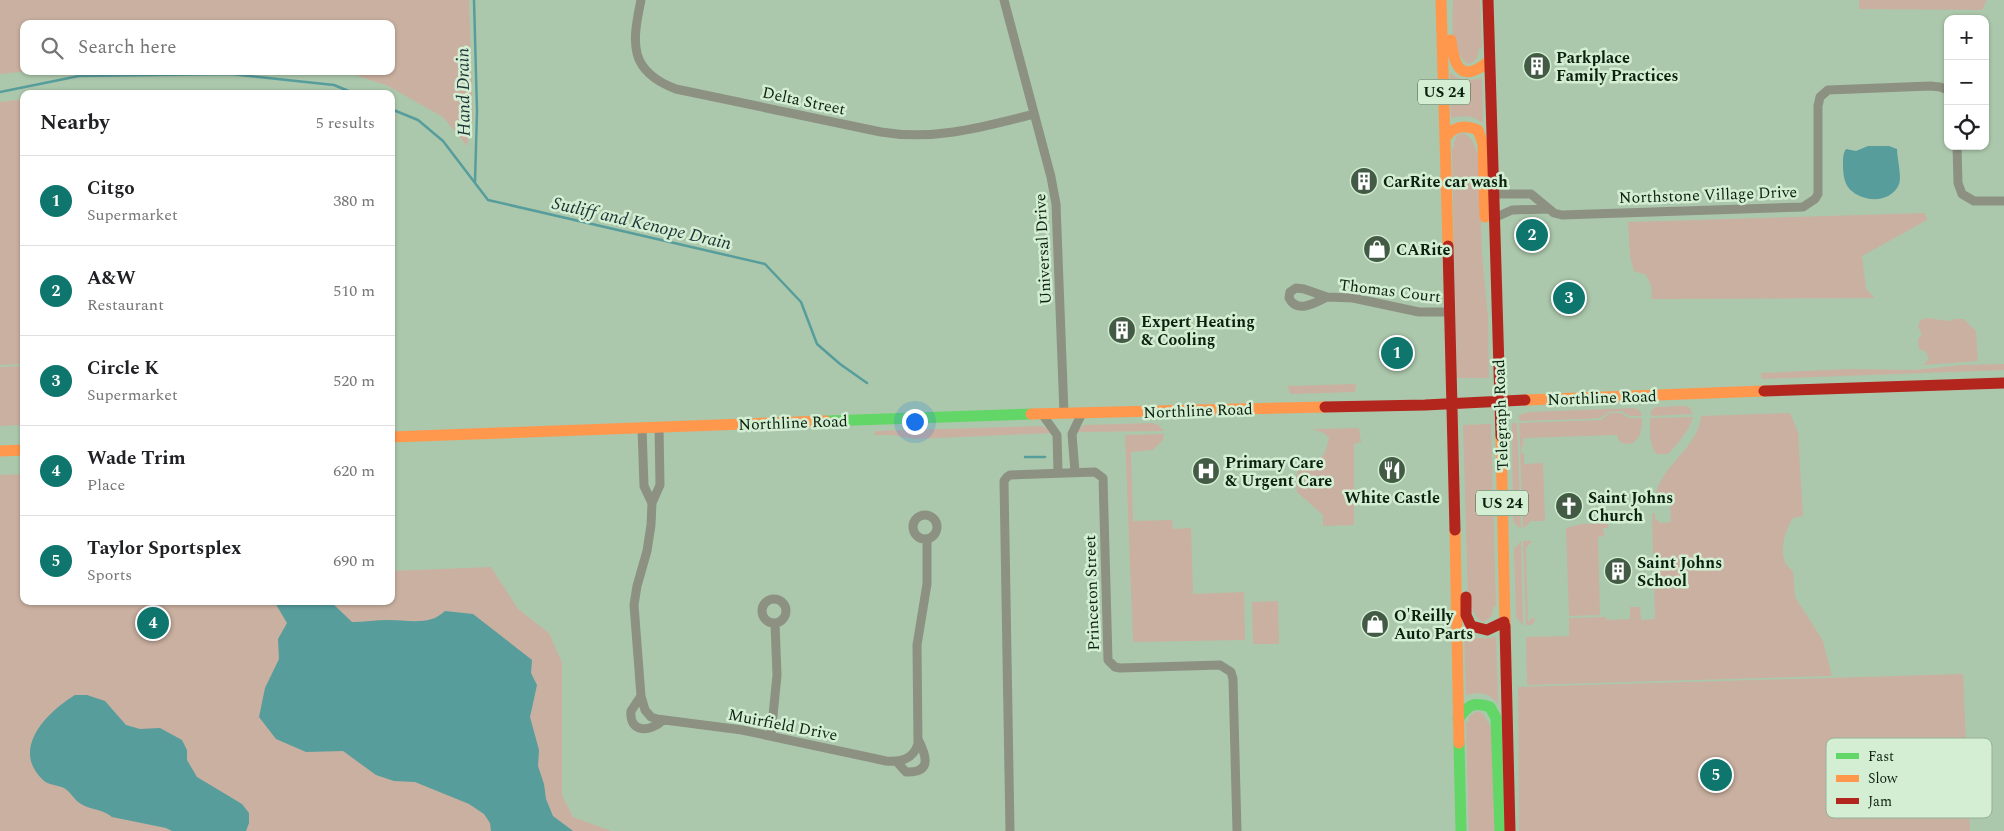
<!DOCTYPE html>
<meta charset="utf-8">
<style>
:root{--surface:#fff;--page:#f6f6f6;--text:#202124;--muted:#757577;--line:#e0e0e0;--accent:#0f766e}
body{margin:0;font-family:Spectral,serif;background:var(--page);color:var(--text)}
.controls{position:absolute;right:15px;top:15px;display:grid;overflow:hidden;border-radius:10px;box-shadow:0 1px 4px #0004}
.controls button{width:45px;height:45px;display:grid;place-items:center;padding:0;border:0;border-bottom:1px solid var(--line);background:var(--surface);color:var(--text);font:25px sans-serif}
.you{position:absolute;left:914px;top:421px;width:18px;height:18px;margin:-12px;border:4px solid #fff;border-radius:50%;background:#1a73e8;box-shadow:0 0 0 8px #1a73e833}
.badge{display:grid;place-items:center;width:32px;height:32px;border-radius:50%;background:var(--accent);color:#fff;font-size:16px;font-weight:700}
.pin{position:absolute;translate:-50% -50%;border:2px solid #fff;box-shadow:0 1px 5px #0006}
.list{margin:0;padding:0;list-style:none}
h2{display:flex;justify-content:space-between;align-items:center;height:65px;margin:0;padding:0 20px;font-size:21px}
h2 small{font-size:16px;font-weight:400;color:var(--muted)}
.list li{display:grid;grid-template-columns:32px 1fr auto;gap:15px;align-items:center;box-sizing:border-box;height:90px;padding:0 20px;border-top:1px solid var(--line)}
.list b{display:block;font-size:19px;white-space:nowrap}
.list p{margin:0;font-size:16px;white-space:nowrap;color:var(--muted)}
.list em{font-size:16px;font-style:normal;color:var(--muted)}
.icon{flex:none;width:28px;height:28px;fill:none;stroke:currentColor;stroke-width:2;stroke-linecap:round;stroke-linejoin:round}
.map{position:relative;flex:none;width:2004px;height:831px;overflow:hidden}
.search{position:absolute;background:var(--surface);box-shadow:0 1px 4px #0004;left:20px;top:20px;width:375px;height:55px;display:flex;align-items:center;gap:12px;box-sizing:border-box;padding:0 18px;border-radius:10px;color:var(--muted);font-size:19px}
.panel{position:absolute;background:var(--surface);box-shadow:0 1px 4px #0004;left:20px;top:90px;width:375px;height:515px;border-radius:10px}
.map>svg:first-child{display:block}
</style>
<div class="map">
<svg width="2004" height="831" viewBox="0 0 2004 831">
<rect width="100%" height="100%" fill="#acc8ac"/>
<!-- green -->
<path fill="#cab0a0" d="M0,0H469L473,119L467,146L443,117L386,85L351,74L332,71H391V24H24V71H30L0,74Z
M1453,0H1480L1482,48H1479C1479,56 1476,62 1468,64C1448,48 1453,24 1453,0Z
M1859,0H1987L1982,10L1859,9Z
M1450,73C1461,81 1469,81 1482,78L1483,123C1472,115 1465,115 1451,118Z
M24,99V364L0,365V102Z
M1462,133C1472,136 1475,145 1477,154H1479L1482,256L1488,317L1489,378H1457L1452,148H1454C1454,141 1455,136 1462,133Z
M1925,213L1927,220L1862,256L1866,289L1875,298L1652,299L1651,285L1646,275L1634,271L1630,257L1628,222Z
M1925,318L1950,321L1954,319H1964L1976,331L1978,361L1923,365L1929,359L1926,352L1919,349L1918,339L1922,334L1918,327L1920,321Z
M2004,364V370L1762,379L1761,373L1848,369L1915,370L1962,365Z
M24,366V425L0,426V367Z
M1356,384L1355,392L1291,394L1287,386Z
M1684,406L1689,407L1693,414L1651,416V411L1656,407Z
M1635,408L1640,411L1642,416H1630L1621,411L1609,412L1600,418L1587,419L1519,421V415L1530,412Z
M1610,413H1621L1629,418H1642C1643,433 1636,451 1619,441L1617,435L1523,438V446L1521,447V453L1524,454V464L1543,463L1545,521H1531L1523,529L1519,423L1601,420Z
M1790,413L1798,432L1803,516L1793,518C1785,530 1780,548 1785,562C1786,565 1790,569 1793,571L1795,597L1823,641L1832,676L1527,685L1526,637L1569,636V618L1606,617V620L1630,619V607H1640L1641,620L1655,619L1652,514L1655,513V519L1661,523L1671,522L1670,503H1655C1655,467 1698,451 1701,416Z
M1693,417C1689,431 1678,443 1668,454H1656C1649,444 1650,431 1650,418Z
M1152,423L1158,425L1164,431L1076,432L1084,425Z
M1512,423H1517L1521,529L1515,524L1513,520Z
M1491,424L1496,606L1493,607C1493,616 1491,618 1483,622L1476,617L1468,598L1463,425Z
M1042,426L1053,433L915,439L892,435H874L875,431Z
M1359,428L1361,442L1354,444V525L1323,526V515L1297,492L1296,476L1304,461C1324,460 1324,457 1329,438L1324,433L1312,429Z
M1164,434L1163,440L1153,450L1131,452L1133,521L1172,520L1173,529L1191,528L1193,594L1244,592L1245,640L1133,642L1125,435Z
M24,474V601H391V571L491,567L518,609L549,633L562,663V795L573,817L611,831H0V475Z
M1608,523V528H1603L1604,536L1598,537L1600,615L1569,616L1566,528L1582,524Z
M1521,541L1523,625L1518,620L1516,617L1514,549Z
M1523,541H1532L1526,548L1528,622L1534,617L1535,621L1531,625H1526Z
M1278,601L1279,644H1253L1252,602Z
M1464,630C1474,640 1482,639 1496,637L1498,704C1489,692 1479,692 1466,695Z
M1963,674L1970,831H1519L1518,687Z
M1477,711L1483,714L1492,729L1497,831H1469L1466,722H1468L1469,717Z"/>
<!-- water -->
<path fill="#569d9c" d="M1868,146H1889L1897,149C1897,158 1902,177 1899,184C1892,202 1867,203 1853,192C1844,186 1843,174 1843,164C1843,158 1843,154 1846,149L1856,151Z
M274,601H330L352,622C364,622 376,620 388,620C408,620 430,626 445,611L473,614L532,660L531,673L537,685L530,717L539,750L538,766L544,784L546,799L553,816L573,831H491L490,823L484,814L469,804L415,782L394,781L376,775L343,751L306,752L276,739L259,717L265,688L279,659L278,639L287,623Z
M75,695H87L105,701L126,725L140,729L160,728L182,740L187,750V760L197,777L242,804L249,813V823L246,831H172L166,828L112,817C103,809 91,810 81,804C74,800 71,792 64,788C58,785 48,785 43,780C10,749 47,712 75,695Z"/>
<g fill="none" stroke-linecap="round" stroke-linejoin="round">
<!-- stream -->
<path stroke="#569d9c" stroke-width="2.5" d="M474,0L477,111L475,182
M0,92L79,76L231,74L334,85L356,94
M391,109L418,120L443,141L488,200L765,264L801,302L817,344L840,364L867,383
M1025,457H1045"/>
<!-- street -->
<path stroke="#8d9182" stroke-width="9" d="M641,0C632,43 628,71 676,89L881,132C934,141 983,127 1034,114
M1004,0L1051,177L1056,204L1064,413
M1957,146L1958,183L1962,194L1974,201H2004
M1494,194H1531L1554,213L1562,215L1803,207L1815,199L1818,194V106L1820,97L1828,90L1930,86L1940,87L1948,90
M1494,218L1512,210L1548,209
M1327,297C1315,303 1297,314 1289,298L1290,292L1296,288L1304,289L1327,297L1353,298L1419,312H1449
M1042,414L1057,435L1058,473
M642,428L644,486L652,503L660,485L659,427
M1075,472L1072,434L1082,413
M652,503L651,525L647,551L637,586L634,605L641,696L645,710L651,717L657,719L742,730L886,761C900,762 913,760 918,744L917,645L927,584V539
M913 527a12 12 0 1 1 24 0a12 12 0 1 1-24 0Z
M762 611a12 12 0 1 1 24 0a12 12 0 1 1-24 0Z
M641,696L631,711C629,734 651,732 663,720
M771,736L777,675L775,623
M897,762L906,772C933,773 926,755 918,739
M1010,831L1004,481L1007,477L1010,475L1095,472L1103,478L1108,660L1115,667L1120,668L1220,665L1231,672L1233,679L1237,831"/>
<!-- fast -->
<path stroke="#63d668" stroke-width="11" d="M826,421L1031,414
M1458,719C1469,705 1472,701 1490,707L1496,718L1500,831
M1459,743L1461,831"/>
<!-- slow -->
<path stroke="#ff974d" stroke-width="11" d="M1441,0L1448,246
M1451,40C1454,69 1463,83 1489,61
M1445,138C1454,126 1464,124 1478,130L1483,144L1485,217
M1525,400L1764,391
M1031,414L1325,407
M1501,436L1505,626
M391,437L826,421
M0,451L24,450
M1455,530L1459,743"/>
<!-- jam -->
<path stroke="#b3261e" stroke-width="11" d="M1488,0L1501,436
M1448,246L1455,530
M1764,391L2004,383
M1325,407L1425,405L1525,400
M1466,597V615L1471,626L1487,630L1504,622
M1505,626L1510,831"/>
</g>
<!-- icons -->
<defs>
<g id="building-disc" transform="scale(1.4375)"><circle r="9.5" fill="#435b45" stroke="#d3eed3"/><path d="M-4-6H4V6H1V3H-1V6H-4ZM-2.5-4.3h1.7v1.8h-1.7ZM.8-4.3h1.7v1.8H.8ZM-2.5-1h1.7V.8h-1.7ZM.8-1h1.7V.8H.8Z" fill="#fff"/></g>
<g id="shop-disc" transform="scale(1.4375)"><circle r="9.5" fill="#435b45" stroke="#d3eed3"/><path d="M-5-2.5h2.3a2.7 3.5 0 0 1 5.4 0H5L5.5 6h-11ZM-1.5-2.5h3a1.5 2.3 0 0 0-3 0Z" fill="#fff"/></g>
<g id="restaurant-disc" transform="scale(1.4375)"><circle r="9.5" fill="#435b45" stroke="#d3eed3"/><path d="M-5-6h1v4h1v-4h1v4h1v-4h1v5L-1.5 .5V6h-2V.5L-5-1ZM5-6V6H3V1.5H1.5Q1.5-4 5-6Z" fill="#fff"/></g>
<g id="hospital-disc" transform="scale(1.4375)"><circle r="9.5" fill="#435b45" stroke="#d3eed3"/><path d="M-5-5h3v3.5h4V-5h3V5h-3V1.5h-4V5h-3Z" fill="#fff"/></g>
<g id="church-disc" transform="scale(1.4375)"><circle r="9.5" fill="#435b45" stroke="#d3eed3"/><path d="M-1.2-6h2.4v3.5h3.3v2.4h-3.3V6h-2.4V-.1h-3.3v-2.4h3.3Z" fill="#fff"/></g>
</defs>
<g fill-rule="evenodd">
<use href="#building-disc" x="1537" y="66"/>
<use href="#building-disc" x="1364" y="181"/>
<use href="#shop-disc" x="1377" y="249"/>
<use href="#building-disc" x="1122" y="330"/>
<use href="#restaurant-disc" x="1392" y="470"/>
<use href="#hospital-disc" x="1206" y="471"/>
<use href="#church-disc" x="1569" y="506"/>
<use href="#building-disc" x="1618" y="571"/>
<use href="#shop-disc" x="1375" y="624"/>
</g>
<g text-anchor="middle" stroke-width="5" stroke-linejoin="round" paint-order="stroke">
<!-- shield labels -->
<g fill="#d3eed3" stroke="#475e48" stroke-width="1">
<rect x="1418" y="79.5" width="52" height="25" rx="4"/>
<rect x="1476" y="490.5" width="52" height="25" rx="4"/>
</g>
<g font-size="15" font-weight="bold" fill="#0b210d">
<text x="1444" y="97">US 24</text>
<text x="1502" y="508">US 24</text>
</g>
<!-- poi labels -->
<g font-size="16" font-weight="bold" fill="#0b210d" stroke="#d3eed3" text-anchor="start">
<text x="1556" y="63">Parkplace<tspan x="1556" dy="18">Family Practices</tspan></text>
<text x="1383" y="187">CarRite car wash</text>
<text x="1396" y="255">CARite</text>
<text x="1141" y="327">Expert Heating<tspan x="1141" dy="18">&amp; Cooling</tspan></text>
<text x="1225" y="468">Primary Care<tspan x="1225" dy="18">&amp; Urgent Care</tspan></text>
<text x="1392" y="503" text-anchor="middle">White Castle</text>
<text x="1588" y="503">Saint Johns<tspan x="1588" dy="18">Church</tspan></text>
<text x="1637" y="568">Saint Johns<tspan x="1637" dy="18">School</tspan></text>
<text x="1394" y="621">O'Reilly<tspan x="1394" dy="18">Auto Parts</tspan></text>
</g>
<!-- street labels -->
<g font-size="16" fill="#0b210d" stroke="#d3eed3">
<text transform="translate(804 100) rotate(12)" y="6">Delta Street</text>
<text transform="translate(1708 194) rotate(-2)" y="6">Northstone Village Drive</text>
<text transform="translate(1042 249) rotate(-93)" y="6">Universal Drive</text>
<text transform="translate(1390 290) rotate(7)" y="6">Thomas Court</text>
<text transform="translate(1602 397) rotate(-2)" y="6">Northline Road</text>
<text transform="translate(1198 410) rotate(-2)" y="6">Northline Road</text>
<text transform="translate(1500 415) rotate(-92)" y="6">Telegraph Road</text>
<text transform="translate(793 422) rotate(-2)" y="6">Northline Road</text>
<text transform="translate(1091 593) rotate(-92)" y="6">Princeton Street</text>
<text transform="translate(783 724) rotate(11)" y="6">Muirfield Drive</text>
</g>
<!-- water labels -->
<g font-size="18" font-style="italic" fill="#1c3134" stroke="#d3eed3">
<text transform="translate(463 92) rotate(-91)" y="6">Hand Drain</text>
<text transform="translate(642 223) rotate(13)" y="6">Sutliff and Kenope Drain</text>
</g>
</g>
<!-- legend -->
<rect x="1826" y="738" width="166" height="80" rx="8" fill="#d3eed3" stroke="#97b098" stroke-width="1"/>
<rect x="1836" y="753" width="23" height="6" fill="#63d668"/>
<rect x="1836" y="775" width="23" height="7" fill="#ff974d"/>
<rect x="1836" y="798" width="23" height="6" fill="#b3261e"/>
<g font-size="14" fill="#0b210d">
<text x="1868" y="761">Fast</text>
<text x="1868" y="783">Slow</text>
<text x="1868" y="806">Jam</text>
</g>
</svg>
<div class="controls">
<button>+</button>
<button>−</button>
<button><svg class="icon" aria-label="locate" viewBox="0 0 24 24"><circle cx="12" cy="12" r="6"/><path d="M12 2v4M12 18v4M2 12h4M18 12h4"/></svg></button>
</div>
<div class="you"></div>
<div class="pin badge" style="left:1397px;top:353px">1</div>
<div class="pin badge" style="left:1532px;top:235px">2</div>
<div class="pin badge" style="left:1569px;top:298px">3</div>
<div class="pin badge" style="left:153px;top:623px">4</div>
<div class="pin badge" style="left:1716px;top:775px">5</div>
<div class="search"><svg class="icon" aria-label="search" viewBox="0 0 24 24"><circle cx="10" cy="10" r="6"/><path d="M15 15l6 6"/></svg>Search here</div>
<section class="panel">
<h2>Nearby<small>5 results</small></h2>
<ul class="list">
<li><span class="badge">1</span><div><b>Citgo</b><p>Supermarket</p></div><em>380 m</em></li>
<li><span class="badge">2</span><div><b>A&amp;W</b><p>Restaurant</p></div><em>510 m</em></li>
<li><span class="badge">3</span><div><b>Circle K</b><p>Supermarket</p></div><em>520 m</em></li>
<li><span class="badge">4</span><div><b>Wade Trim</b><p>Place</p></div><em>620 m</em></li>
<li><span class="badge">5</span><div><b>Taylor Sportsplex</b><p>Sports</p></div><em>690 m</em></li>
</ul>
</section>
</div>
